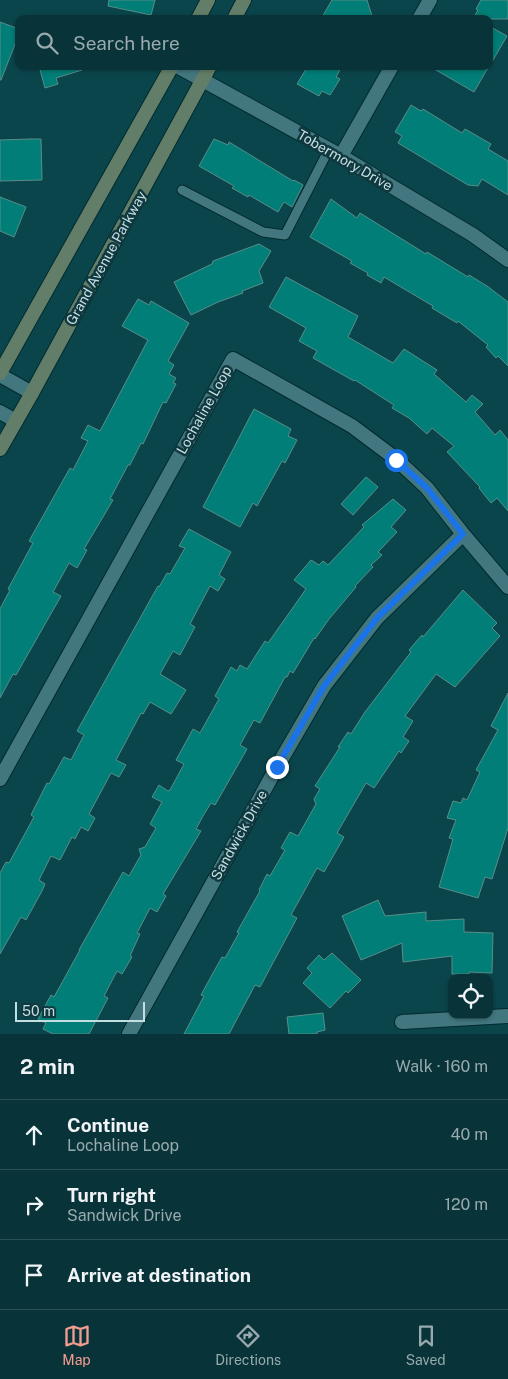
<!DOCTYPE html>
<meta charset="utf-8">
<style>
:root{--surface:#083439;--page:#163f44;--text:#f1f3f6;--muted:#98aaae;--line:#294f53;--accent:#f59c91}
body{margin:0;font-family:"Public Sans",sans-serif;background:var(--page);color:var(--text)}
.controls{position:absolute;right:15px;bottom:15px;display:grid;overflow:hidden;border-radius:10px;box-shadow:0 1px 4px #0004}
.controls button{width:45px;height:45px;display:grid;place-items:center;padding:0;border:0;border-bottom:1px solid var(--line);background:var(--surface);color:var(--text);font:25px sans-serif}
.scale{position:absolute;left:15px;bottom:12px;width:130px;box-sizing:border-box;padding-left:5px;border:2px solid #c4dee2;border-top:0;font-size:14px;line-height:18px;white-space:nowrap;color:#c4dee2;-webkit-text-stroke:4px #10393f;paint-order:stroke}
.stop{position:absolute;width:15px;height:15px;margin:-11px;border:4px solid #1a73e8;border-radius:50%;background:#fff}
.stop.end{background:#1a73e8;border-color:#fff;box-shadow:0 1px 5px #0008}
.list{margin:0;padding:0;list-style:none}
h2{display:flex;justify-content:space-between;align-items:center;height:65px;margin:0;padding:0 20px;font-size:21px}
h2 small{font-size:16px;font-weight:400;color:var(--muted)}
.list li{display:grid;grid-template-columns:32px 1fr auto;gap:15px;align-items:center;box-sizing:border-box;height:70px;padding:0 20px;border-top:1px solid var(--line)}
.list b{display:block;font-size:19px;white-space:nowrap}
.list p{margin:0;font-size:16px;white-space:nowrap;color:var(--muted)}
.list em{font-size:16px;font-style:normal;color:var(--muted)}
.icon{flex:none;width:28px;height:28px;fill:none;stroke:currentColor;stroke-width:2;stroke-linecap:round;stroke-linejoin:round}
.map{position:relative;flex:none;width:508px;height:1034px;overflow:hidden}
.search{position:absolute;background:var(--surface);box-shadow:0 1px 4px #0004;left:15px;right:15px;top:15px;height:55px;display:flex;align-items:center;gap:12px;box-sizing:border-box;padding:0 18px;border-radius:10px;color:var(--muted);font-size:19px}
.sheet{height:275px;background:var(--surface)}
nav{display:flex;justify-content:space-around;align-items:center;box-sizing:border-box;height:70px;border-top:1px solid var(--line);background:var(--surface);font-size:14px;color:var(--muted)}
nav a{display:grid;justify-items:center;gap:2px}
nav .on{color:var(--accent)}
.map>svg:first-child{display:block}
</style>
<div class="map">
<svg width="508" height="1034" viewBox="0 0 508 1034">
<rect width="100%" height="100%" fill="#0b454c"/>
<!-- building -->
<path fill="#007e77" stroke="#598e88" d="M109,0H155L151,15L108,6Z
M332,0H367L373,19H321Z
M481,0H508V19H473L478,10L476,9Z
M0,22L19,29V34L1,80H0Z
M489,26L507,36L489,67Z
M39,66H82V70L56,78L58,84L45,88Z
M308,66H342L336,77L340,79L330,95L322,91L319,96L297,84Z
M429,66H489L474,92Z
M411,105L421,111L423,109L462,133L465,129L491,144L488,149L508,161V195L482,179L478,186L468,185L398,143L402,136L395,132Z
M31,139H41L42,180L0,181V140Z
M214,139L228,145L229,142L293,181L294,180L303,185L292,207L284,202L278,212L249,195L248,197L232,188L234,186L199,166Z
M0,197L26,207L14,237L0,231Z
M331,199L357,218L360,213L426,254L427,252L468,277L469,275L487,286L508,302V366L498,356L496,358L486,347L488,345L458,321L457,323L432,308L433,306L384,277L381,283L367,275L368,273L350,263L352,261L310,237Z
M259,244L271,251L259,271L263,283L242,291L243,293L218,302L191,315L174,282L212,264L213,261Z
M286,277L358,316L348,337L393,363L404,349L437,370L434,374L466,402L472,395L483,404L475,412L495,435L500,430L508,440V511L497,498L491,503L479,488L480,487L447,452L454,446L432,428L427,434L409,418L392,408L394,405L355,380L354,381L313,358L317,351L299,341L306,328L269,307Z
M138,299L149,305L151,301L189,323L168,361L174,365L169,374L176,378L173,383L176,384L166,403L163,402L143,444L141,443L130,465H128L110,499L113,500L84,549L87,550L77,568L69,563L53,592L61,596L16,675L13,674L0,698V609L10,590L8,589L33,543L29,541L70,468L73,470L88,441L81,438L88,425L100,431L148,340L122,326Z
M254,409L291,429L288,436L297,440L285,463L282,461L257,506L253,503L240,527L203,507Z
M366,477L378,487L353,515L341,504Z
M393,499L406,510L391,527L397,532L378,552L382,555L371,565L373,567L355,586L356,587L329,619L315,639L314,638L293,673L290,671L287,677H285L260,723L254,720L240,745L247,749L215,805L211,803L203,816L196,829L201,831L163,894L166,896L157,912L150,908L137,933L140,934L130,956L132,957L122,974L117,971L104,996L108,998L89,1034H53L43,1029L46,1023L38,1019L51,995L54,997L80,950H79L123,872L129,876L141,855L139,849L145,847L156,828L150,824L162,802L152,797L159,785L168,791L170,790L184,764L176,760L193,729L200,733L219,699L215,696L231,667L237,671L240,665L247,669L265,641L268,643L306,589L294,580L311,560L319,565L323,561L328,565L364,527L362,525Z
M189,529L231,552L219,575L225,579L218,591L210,586L190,624L195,627L180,655L173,651L160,674L186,690L171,714L150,702L143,714L141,713L116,760L126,765L119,777L111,773L89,814L95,818L88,831L81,827L75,839L72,837L60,860L51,856L39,880L45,884L42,891L26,920L21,917L0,954V873L6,862L9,863L34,817L31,815L47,783L49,784L64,757L71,760L84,735L77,731L158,586L159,587L167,573L170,574L185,548L179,546Z
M463,590L497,623L492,628L500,636L455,687L436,674L405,716L413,721L403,737L409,741L401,753L399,751L374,788L366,783L337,833L344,837L324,872L317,868L291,915L297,918L260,987L255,985L229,1034H184L204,996L201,995L213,973L222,957L225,958L239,933L237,932L260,891L259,890L267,874L270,876L285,850L281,848L290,832L298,836L316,804L314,799L320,789L315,786L340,747H338L348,732L351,734L365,712L411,652L409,650L422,635L423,637Z
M508,693V828L492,879L485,877L478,898L439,887L453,839L449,838L456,820L447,818L453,801L461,803L463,798L467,800L480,772L476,770L498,730L491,726Z
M378,900L385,916L426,912V921L464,919V932L493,933L492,973L469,972V974H452V956L403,962L402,943L361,960L342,916Z
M332,953L361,980L348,993L346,991L330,1008L303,983L312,973L307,968L319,955L324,960Z
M323,1013L325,1030L317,1032V1034H289L287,1017Z"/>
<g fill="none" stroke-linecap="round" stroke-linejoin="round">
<!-- service casing -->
<g stroke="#002a2f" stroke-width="11">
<path id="service" d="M182,190L263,232L285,235L329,149"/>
</g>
<!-- minor casing -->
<g stroke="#002a2f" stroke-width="16">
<path id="minor" d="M419,19L430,0
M177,66L341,156L473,235L508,260
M341,156L392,66
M0,375L32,393
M0,412L16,421
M0,779L233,359L352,426L396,459L427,488L463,534L508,587
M402,1022L508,1016
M129,1034L277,767L324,686L377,618L463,534"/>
</g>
<!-- secondary casing -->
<g stroke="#002a2f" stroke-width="16">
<path id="secondary" d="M198,19L208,0
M234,19L244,0
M0,373L172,66
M0,449L32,393L210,66"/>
</g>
<!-- service -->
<use href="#service" stroke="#43777f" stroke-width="9"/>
<!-- minor -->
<use href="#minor" stroke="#43777f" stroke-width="14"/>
<!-- secondary -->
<use href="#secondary" stroke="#637e68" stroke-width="14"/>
</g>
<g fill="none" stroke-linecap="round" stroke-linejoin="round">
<!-- route -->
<path stroke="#1a73e8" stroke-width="6" d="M277,767L324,686L377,618L463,534L427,488L396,460"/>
</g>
<g text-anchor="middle" stroke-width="5" stroke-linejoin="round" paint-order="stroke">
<!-- street labels -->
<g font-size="14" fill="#c4dee2" stroke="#10393f">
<text transform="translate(345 160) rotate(30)" y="5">Tobermory Drive</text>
<text transform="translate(106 258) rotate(-61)" y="5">Grand Avenue Parkway</text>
<text transform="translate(204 410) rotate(-61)" y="5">Lochaline Loop</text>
<text transform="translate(239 835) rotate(-61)" y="5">Sandwick Drive</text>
</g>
</g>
</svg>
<div class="controls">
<button><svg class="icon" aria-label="locate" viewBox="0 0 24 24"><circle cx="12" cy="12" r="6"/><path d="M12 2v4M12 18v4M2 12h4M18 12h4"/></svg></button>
</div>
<div class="scale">50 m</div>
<div class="stop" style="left:396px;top:460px"></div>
<div class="stop end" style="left:277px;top:767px"></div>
<div class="search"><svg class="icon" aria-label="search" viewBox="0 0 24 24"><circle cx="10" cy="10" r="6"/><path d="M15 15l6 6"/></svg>Search here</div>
</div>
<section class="sheet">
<h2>2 min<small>Walk · 160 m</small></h2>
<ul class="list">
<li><svg class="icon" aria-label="ahead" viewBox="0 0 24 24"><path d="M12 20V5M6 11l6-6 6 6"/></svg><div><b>Continue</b><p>Lochaline Loop</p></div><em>40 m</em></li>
<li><svg class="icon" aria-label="right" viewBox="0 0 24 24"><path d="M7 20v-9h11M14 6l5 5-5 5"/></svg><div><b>Turn right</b><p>Sandwick Drive</p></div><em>120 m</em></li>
<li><svg class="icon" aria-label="arrive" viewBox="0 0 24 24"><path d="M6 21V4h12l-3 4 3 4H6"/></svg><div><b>Arrive at destination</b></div></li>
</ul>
</section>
<nav>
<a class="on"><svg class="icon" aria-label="map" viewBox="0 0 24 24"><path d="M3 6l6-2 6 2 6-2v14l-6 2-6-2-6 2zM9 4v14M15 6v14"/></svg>Map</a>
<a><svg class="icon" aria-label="directions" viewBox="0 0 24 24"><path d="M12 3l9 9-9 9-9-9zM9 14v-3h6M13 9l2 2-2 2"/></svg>Directions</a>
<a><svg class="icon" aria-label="saved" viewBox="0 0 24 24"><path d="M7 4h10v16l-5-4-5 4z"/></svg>Saved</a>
</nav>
